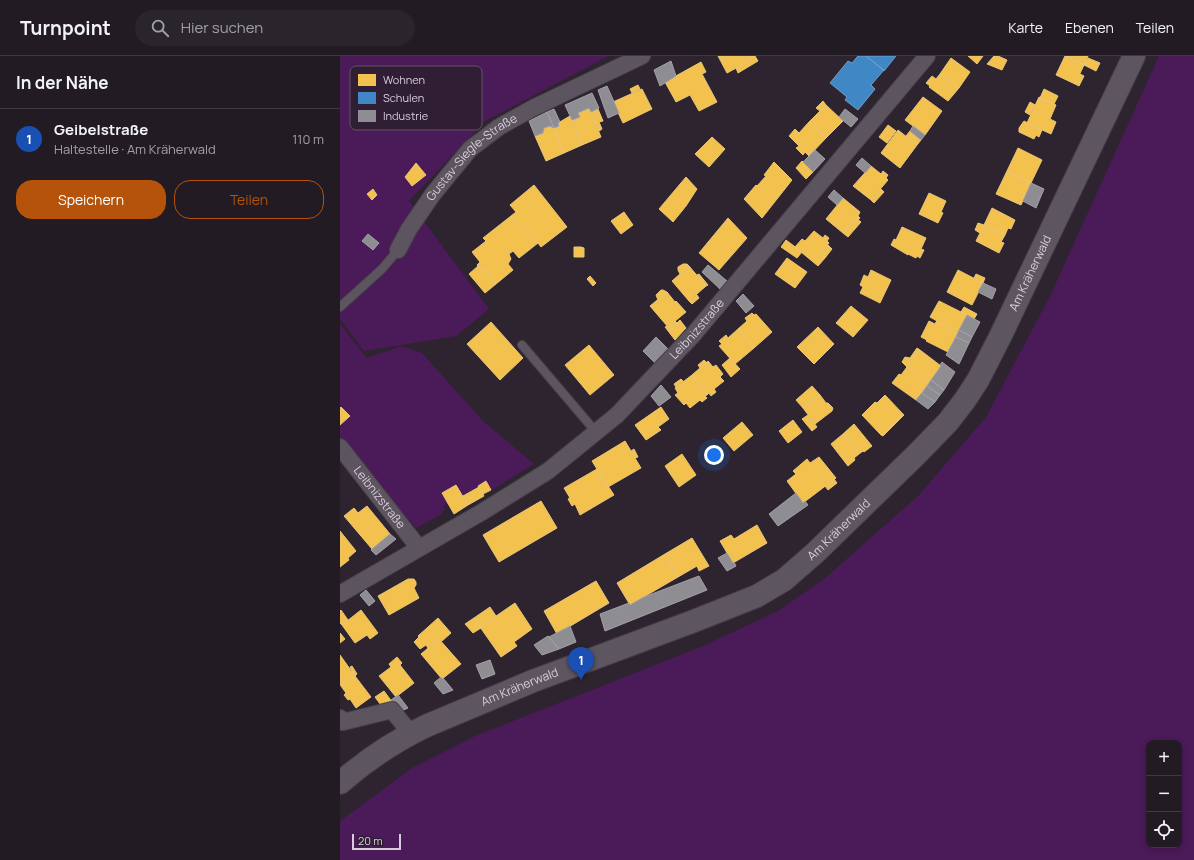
<!DOCTYPE html>
<html lang="de">
<meta charset="utf-8">
<style>
:root{--surface:#221b23;--page:#2a242b;--text:#f1f3f6;--muted:#a2a1a6;--line:#3f3941;--accent:#b45309}
body{margin:0;font-family:Manrope,sans-serif;background:var(--page);color:var(--text)}
.controls{position:absolute;right:12px;bottom:12px;display:grid;overflow:hidden;border-radius:8px;box-shadow:0 2px 6px #0003}
.controls button{width:36px;height:36px;display:grid;place-items:center;padding:0;border:0;border-bottom:1px solid var(--line);background:var(--surface);color:var(--text);font:20px sans-serif}
.scale{position:absolute;left:12px;bottom:10px;width:49px;box-sizing:border-box;padding-left:4px;border:2px solid #d8cddb;border-top:0;font-size:11px;line-height:14px;white-space:nowrap;color:#d8cddb;-webkit-text-stroke:3px #301f34;paint-order:stroke}
.you{position:absolute;left:374px;top:399px;width:14px;height:14px;margin:-10px;border:3px solid #fff;border-radius:50%;background:#1a73e8;box-shadow:0 0 0 6px #1a73e833}
.badge{display:grid;place-items:center;width:26px;height:26px;border-radius:50%;background:var(--accent);color:#fff;font-size:13px;font-weight:700}
.pin{position:absolute;translate:-50% -33px;filter:drop-shadow(0 1px 2px #0008)}
.pin::after{content:'';position:absolute;top:21px;width:14px;height:12px;background:inherit;clip-path:polygon(0 0,100% 0,50% 100%)}
.list{margin:0;padding:0;list-style:none}
h2{display:flex;justify-content:space-between;align-items:center;height:52px;margin:0;padding:0 16px;font-size:17px}
h2 small{font-size:13px;font-weight:400;color:var(--muted)}
.list li{display:grid;grid-template-columns:26px 1fr auto;gap:12px;align-items:center;box-sizing:border-box;height:60px;padding:0 16px;border-top:1px solid var(--line)}
.list b{display:block;font-size:15px;white-space:nowrap}
.list p{margin:0;font-size:13px;white-space:nowrap;color:var(--muted)}
.list em{font-size:13px;font-style:normal;color:var(--muted)}
.actions{display:flex;gap:8px;padding:12px 16px}
.actions a{flex:1;padding:9px 0;border:1px solid var(--accent);border-radius:16px;text-align:center;font-size:14px;color:var(--accent)}
.actions .main{background:var(--accent);color:#fff}
.icon{flex:none;width:22px;height:22px;fill:none;stroke:currentColor;stroke-width:2;stroke-linecap:round;stroke-linejoin:round}
.map{position:relative;flex:none;width:854px;height:804px;overflow:hidden}
header{display:flex;align-items:center;gap:24px;box-sizing:border-box;height:56px;padding:0 20px;background:var(--surface);border-bottom:1px solid var(--line)}
header strong{font-size:19px}
nav{display:flex;gap:22px;margin-inline-start:auto;font-size:14px}
.search{width:280px;height:36px;background:var(--page);display:flex;align-items:center;gap:10px;box-sizing:border-box;padding:0 14px;border-radius:22px;color:var(--muted);font-size:15px}
main{display:flex}
aside{flex:1;background:var(--surface)}
.map>svg:first-child{display:block}
</style>
<header>
<strong>Turnpoint</strong>
<div class="search"><svg class="icon" aria-label="search" viewBox="0 0 24 24"><circle cx="10" cy="10" r="6"/><path d="M15 15l6 6"/></svg>Hier suchen</div>
<nav><a>Karte</a><a>Ebenen</a><a>Teilen</a></nav>
</header>
<main>
<aside>
<h2>In der Nähe<small></small></h2>
<ul class="list">
<li><span class="badge" style="background:#1a4fb4">1</span><div><b>Geibelstraße</b><p>Haltestelle · Am Kräherwald</p></div><em>110 m</em></li>
</ul>
<div class="actions"><a class="main">Speichern</a><a>Teilen</a></div>
</aside>
<div class="map">
<svg width="854" height="804" viewBox="0 0 854 804">
<rect width="100%" height="100%" fill="#2d242f"/>
<!-- green -->
<path fill="#4b1a58" fill-rule="evenodd" d="M0,0H269L145,65L69,145L149,253L116,280L24,295L0,263Z
M819,0H854V804H0V765L72,712L135,680L363,590L438,555L484,523L578,440L646,361L710,240ZM809,687H839V789H809Z
M0,268L27,302L61,290L82,297L143,365L194,408L152,434L146,425L138,429L139,431L123,440L116,429L102,437L108,448L103,450L105,454L102,456V458L76,472L0,387Z"/>
<!-- homes -->
<path fill="#f2c14e" stroke="#eac578" d="M378,0H409L411,4L387,17Z
M409,0H415L418,5L398,17L396,12L411,4Z
M628,0H643L637,8Z
M654,0H658L667,4L662,14L647,8Z
M725,0H748L744,9Z
M725,0L744,9L735,28L716,19Z
M611,2L630,16L619,32L600,18Z
M748,2L760,7L756,15L744,9Z
M361,6L366,16L362,18L377,46L359,55L350,39L336,46L325,26Z
M600,18L619,32L608,45L589,31L590,30L586,27L592,20L596,23Z
M740,18L744,20L739,30L735,28Z
M298,29L300,33L292,37L290,33Z
M302,33L312,53L283,67L273,46Z
M704,33L718,40L714,48L700,42Z
M583,41L602,55L585,79L565,64Z
M699,41L716,49L710,63L716,66L711,78L687,67Z
M483,45L486,49L480,55L476,52Z
M690,46L695,49L690,59L685,56Z
M486,49L503,65L486,82L469,66Z
M249,52L261,81L242,89L232,64L240,61L238,57Z
M258,53L263,65L259,66L262,73L259,75L251,56Z
M230,60L242,89L224,97L214,72L219,70L218,67Z
M684,65L702,74L699,81L696,79L694,83L679,76V72Z
M469,66L486,82L469,100L449,80L455,73L459,77Z
M548,69L556,75L547,87L539,81Z
M210,70L214,72L224,97L206,105L195,80L203,77L204,72Z
M558,74L577,89L560,112L541,97Z
M570,75L581,84L577,89L566,80Z
M372,81L385,93L369,111L355,98Z
M459,90L465,96L463,99L456,92Z
M678,92L702,104L691,127L667,115Z
M462,105L473,116L466,123L456,112Z
M434,106L452,124L422,162L404,143L416,129L417,130L426,120L424,119Z
M76,107L86,119L72,130L65,121Z
M531,110L541,118L543,115L548,119L546,122L548,124L531,144L513,130Z
M667,115L691,127L681,149L656,138Z
M346,121L357,133L346,150L333,166L319,153Z
M194,129L227,171L201,191L184,169L180,172L171,160L176,156L170,149Z
M33,133L37,139L32,144L27,138Z
M541,133L544,136L534,147L531,144Z
M589,137L606,145L601,156L603,157L598,167L579,158Z
M503,142L520,156L518,160L520,162L518,164L516,162L503,177L486,163Z
M652,152L675,164L671,173L668,172L665,179L644,169Z
M284,156L293,169L281,178L271,165Z
M171,160L180,172L184,169L198,187L179,202L173,195L169,198L171,203L168,208L173,214L156,228L145,214L143,216L137,209L140,206L132,196L146,185L143,182Z
M388,162L407,182L379,214L359,197Z
M516,162L521,166L508,181L503,177Z
M638,167L644,169L640,177L635,174Z
M644,169L665,179L661,186L664,187L659,197L636,185Z
M562,171L586,182L581,193L584,194L580,202L577,200L576,202L568,198V199L551,189L554,183L556,184Z
M474,175L483,182L485,179L489,182L487,185L489,187L480,198L485,202L478,210L455,191L462,183L465,185Z
M446,184L462,196L457,202L441,191Z
M488,189L492,193L485,202L480,198Z
M234,191H241L244,192V201H234Z
M447,202L467,216L455,232L435,218Z
M343,208H347L349,210L340,218L338,214V211Z
M138,210L143,216L145,214L156,228L145,237L129,218Z
M349,210L366,230L349,245L332,225Z
M531,214L551,224L540,247L520,237L523,231L520,229L524,219L528,221Z
M618,214L643,227L632,249L607,236Z
M359,218L368,229L366,230L357,219Z
M636,218L645,222L643,227L634,222Z
M250,220L256,227L253,230L247,223Z
M321,234H323L327,236L318,244L316,239Z
M327,236L335,246L336,245L346,256L328,271L310,250Z
M357,239L359,242L352,248L349,245Z
M599,245L627,259L617,278L596,266L597,265L590,261Z
M511,250L528,264L513,281L496,267Z
M624,251L637,258L634,263L621,256Z
M412,257L414,259L416,258L432,276L414,292L398,273L407,265L405,262Z
M340,264L346,272L335,284L325,271L327,270L330,274L338,268L337,267Z
M335,265L338,268L330,274L328,271Z
M589,265L595,268L596,266L617,278L608,296L586,285L587,284L581,281Z
M151,266L183,302L160,324L127,288Z
M478,271L494,288L474,308L457,291Z
M398,273L414,292L395,308L379,290L382,288L379,285L386,279L388,282Z
M249,289L274,319L250,339L225,309Z
M577,292L580,294L567,311L562,306L565,301L570,302Z
M580,294L601,310L589,327L567,311Z
M390,302L400,313L391,321L382,309Z
M364,304L367,307L360,312L358,309Z
M368,305L373,311L376,309L383,318L380,321L384,325L374,333L376,336L371,340L369,337L367,339L352,319Z
M567,311L589,327L576,344L552,327L559,318L561,319Z
M352,319L367,339L365,340L367,342L362,346L360,344L350,352L346,347L344,349L335,339L338,337L335,332Z
M341,323L343,325L336,331L334,328Z
M472,330L480,339L463,352L456,344Z
M480,339L486,347H488L493,352L492,355L475,368L463,352Z
M545,339L563,358L541,379L522,359L535,346L537,347Z
M1,351L10,360L0,369V352Z
M321,351L329,363L318,371L321,374L306,384L295,369Z
M563,358L564,359L543,380L541,379Z
M468,359L477,371L472,375L462,363Z
M453,364L462,376L448,387L439,375Z
M402,366L413,379L394,395L383,382Z
M514,368L532,390L524,396L523,395L519,398L503,378Z
M503,378L519,398L514,402L515,404L508,410L491,388Z
M285,385L291,395L294,393L298,401L295,402L301,412L268,431L252,405Z
M342,398L356,419L339,431L325,410Z
M479,401L496,422L463,447L447,425L456,418L453,415L467,403L470,407Z
M257,413L274,439L240,459L235,448L232,450L228,443L230,442L224,432Z
M494,423L497,427L488,434L485,430Z
M146,425L151,434L143,438L138,430Z
M116,429L128,449L114,458L102,437Z
M139,431L144,440L128,449L123,440Z
M201,445L217,472L159,506L143,479Z
M27,450L50,478L32,493L4,460L14,452L18,457Z
M417,469L427,487L393,507L380,485L391,479L394,483Z
M0,475L16,495L8,502L9,504L0,511Z
M352,482L369,510L359,515L357,510L338,521L325,498Z
M325,498L338,521L290,549L277,527Z
M68,523H74L76,526V529L74,532L79,542L49,559L38,540Z
M256,525L269,547L217,578L204,555Z
M175,547L192,573L174,586L177,590L161,601L140,571Z
M150,551L156,560L140,571L134,562Z
M1,554L8,564L2,569L0,567V555Z
M21,554L38,577L30,583L27,579L15,587L2,569Z
M98,562L111,577L102,585L99,583L88,592L86,589L80,593L74,586L79,581L78,580Z
M134,562L141,572L133,577L125,568Z
M0,577L5,583L0,587Z
M99,583L121,608L102,623L81,598Z
M0,599L15,620L1,630L0,628Z
M57,601L62,607L60,609L74,627L56,641L39,620L51,611L49,608Z
M12,610L17,618L15,620L10,611Z
M15,620L31,641L16,652L10,643L8,644L4,639L6,637L1,630Z
M44,635L55,650L43,652L35,641Z"/>
<!-- schools -->
<path fill="#3f88c5" stroke="#6d9dcc" d="M518,0H526L544,14L531,29L535,33L518,54L505,44L507,41L490,27L508,5L512,7Z
M526,0H556L544,15Z"/>
<!-- industry -->
<path fill="#8d8d92" stroke="#a4a0a8" d="M331,5L336,20L320,30L314,14Z
M267,30L279,57L268,62L258,34Z
M252,37L259,52L251,56L249,52L238,57L240,61L232,64L225,49Z
M214,53L220,66L218,67L219,70L214,72L207,56Z
M505,53L518,63L511,71L499,61Z
M207,56L214,72L210,70L204,72L203,77L195,80L189,65Z
M573,70L585,79L581,84L570,75Z
M475,94L485,103L473,116L463,106Z
M522,102L531,110L525,117L516,109Z
M691,127L704,133L696,152L683,145Z
M494,134L503,142L497,149L488,141Z
M28,178L39,187L33,194L22,185Z
M368,209L387,225L380,233L362,216Z
M643,227L656,233L652,243L638,236Z
M403,238L414,250L406,257L396,245Z
M627,259L640,266L632,281L619,274Z
M619,274L632,281L629,287L616,281Z
M316,281L328,293L315,307L303,295Z
M616,281L629,287L619,308L606,299Z
M602,306L615,316L604,334L591,324L601,310L600,309Z
M591,324L604,334L600,339L587,330Z
M321,329L331,341L319,350L311,340Z
M587,330L600,339L595,346L582,337Z
M582,337L595,346L588,353L576,344Z
M456,437L463,447L465,445L468,449L438,470L429,458Z
M50,478L56,483L36,499L31,494Z
M387,497L393,507L394,506L396,510L387,515L378,502Z
M359,520L367,534L265,575L260,558L289,547L290,549L304,541Z
M26,534L35,545L29,550L20,539Z
M230,570L236,586L219,593L209,581Z
M208,580L219,593L202,599L194,589Z
M150,604L155,618L142,623L136,609Z
M101,621L102,623L103,622L113,634L103,638L94,627Z
M58,639L68,652L59,656L51,644Z"/>
<g fill="none" stroke-linecap="round" stroke-linejoin="round">
<!-- service casing -->
<g stroke="#48404a" stroke-width="10">
<path id="service" d="M0,251L42,213L58,194
M182,289L256,376"/>
</g>
<!-- minor casing -->
<g stroke="#48404a" stroke-width="18">
<g id="minor">
<path id="s1" d="M58,194L69,173L93,138L130,93L159,71L193,52L302,0"/>
<path id="s2" d="M0,391L79,492"/>
<path id="s3" d="M0,538L142,456L208,415L277,359L353,279L587,0"/>
<path d="M0,662L3,666L52,654L71,678"/>
</g>
</g>
<!-- secondary casing -->
<g stroke="#48404a" stroke-width="24">
<g id="secondary">
<path id="s4" d="M0,727C26,704 55,685 86,670L193,625L354,565L417,540L444,524L475,497L577,398L608,366L625,344L638,324L660,281L794,0"/>
</g>
</g>
<!-- service -->
<use href="#service" stroke="#5c555f" stroke-width="8"/>
<!-- minor -->
<use href="#minor" stroke="#5c555f" stroke-width="16"/>
<!-- secondary -->
<use href="#secondary" stroke="#5d5560" stroke-width="22"/>
</g>
<g text-anchor="middle" stroke-width="4" stroke-linejoin="round" paint-order="stroke">
<!-- street labels -->
<g font-size="12" fill="#d8cddb" stroke="#301f34">
<text dy="4" stroke="none"><textPath href="#s1" startOffset="120">Gustav-Siegle-Straße</textPath></text>
<text dy="4" stroke="none"><textPath href="#s4" startOffset="889">Am Kräherwald</textPath></text>
<text dy="4" stroke="none"><textPath href="#s3" startOffset="448">Leibnizstraße</textPath></text>
<text dy="4" stroke="none"><textPath href="#s2" startOffset="64">Leibnizstraße</textPath></text>
<text dy="4" stroke="none"><textPath href="#s4" startOffset="565">Am Kräherwald</textPath></text>
<text dy="4" stroke="none"><textPath href="#s4" startOffset="205">Am Kräherwald</textPath></text>
</g>
</g>
<!-- legend -->
<rect x="10" y="10" width="132" height="64" rx="6" fill="#301f34" stroke="#625366" stroke-width="1"/>
<rect x="18" y="18" width="18" height="12" fill="#f2c14e"/>
<rect x="18" y="36" width="18" height="12" fill="#3f88c5"/>
<rect x="18" y="54" width="18" height="12" fill="#8d8d92"/>
<g font-size="11" fill="#d8cddb">
<text x="43" y="28">Wohnen</text>
<text x="43" y="46">Schulen</text>
<text x="43" y="64">Industrie</text>
</g>
</svg>
<div class="controls">
<button>+</button>
<button>−</button>
<button><svg class="icon" aria-label="locate" viewBox="0 0 24 24"><circle cx="12" cy="12" r="6"/><path d="M12 2v4M12 18v4M2 12h4M18 12h4"/></svg></button>
</div>
<div class="scale">20 m</div>
<div class="you"></div>
<div class="pin badge" style="left:241px;top:624px;background:#1a4fb4">1</div>
</div>
</main>
